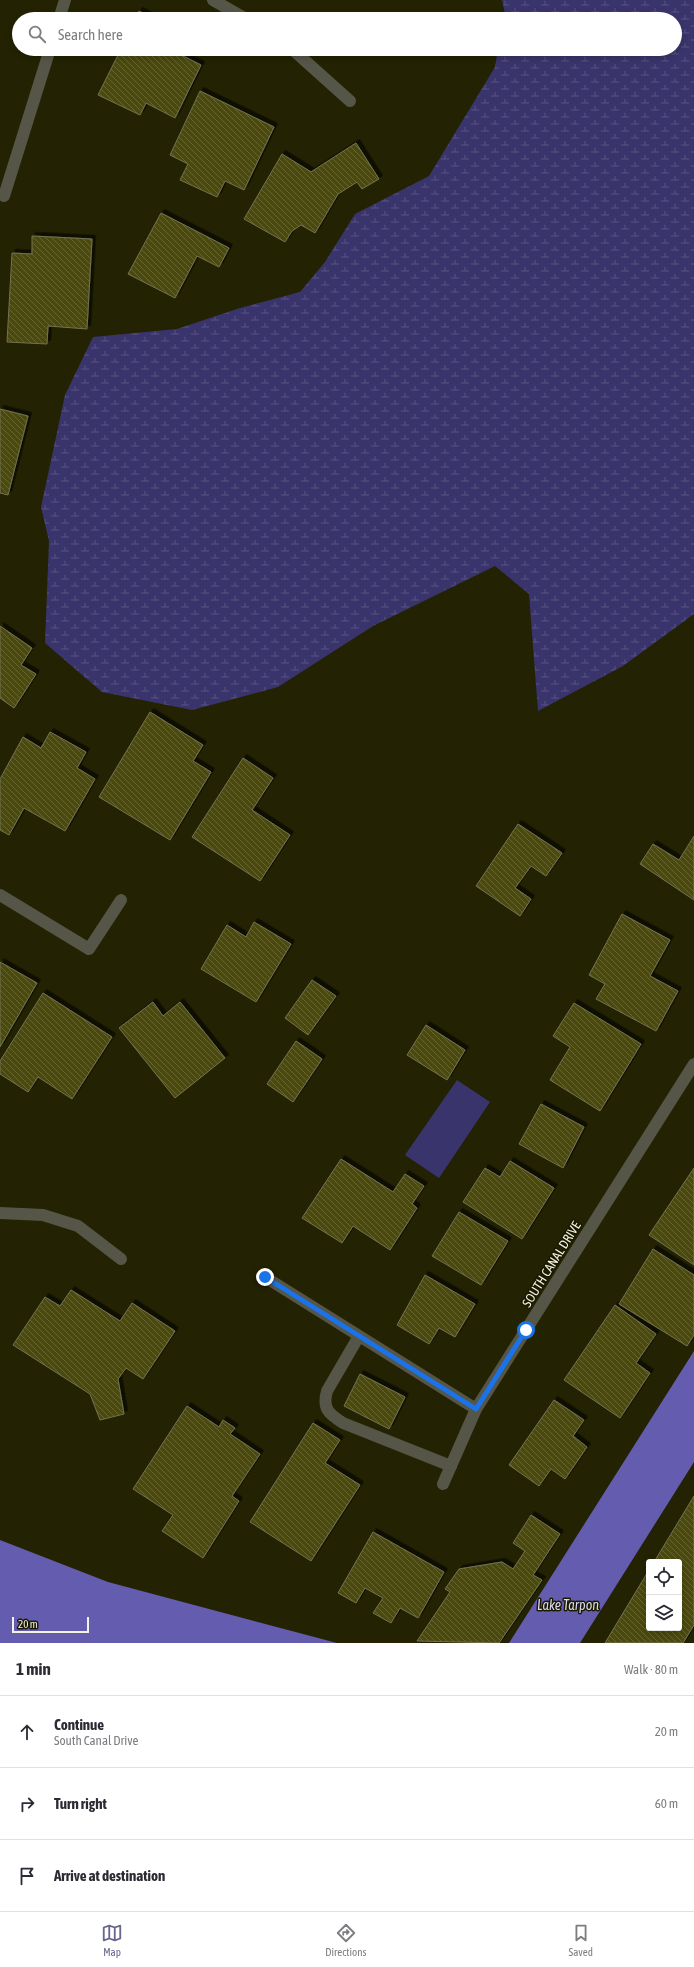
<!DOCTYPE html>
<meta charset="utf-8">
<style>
:root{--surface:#fff;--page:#f2f2f3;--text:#2b2b33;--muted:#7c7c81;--line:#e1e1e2;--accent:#67668d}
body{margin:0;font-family:"Asap Condensed",sans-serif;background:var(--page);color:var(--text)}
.controls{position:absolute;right:12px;bottom:12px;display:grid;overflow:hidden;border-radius:4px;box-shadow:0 2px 6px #0003}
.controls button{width:36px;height:36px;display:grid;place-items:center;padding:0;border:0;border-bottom:1px solid var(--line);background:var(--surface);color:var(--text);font:20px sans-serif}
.scale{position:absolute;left:12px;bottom:10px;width:77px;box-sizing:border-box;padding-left:4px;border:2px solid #f2f3e0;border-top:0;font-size:11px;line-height:14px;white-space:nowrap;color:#f2f3e0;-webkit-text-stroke:3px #1a1900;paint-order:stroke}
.stop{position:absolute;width:12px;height:12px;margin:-9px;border:3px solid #1a73e8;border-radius:50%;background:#fff}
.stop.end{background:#1a73e8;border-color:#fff;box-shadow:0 1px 4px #0008}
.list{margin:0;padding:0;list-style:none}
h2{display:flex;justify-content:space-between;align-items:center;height:52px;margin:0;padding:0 16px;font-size:17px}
h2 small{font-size:13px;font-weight:400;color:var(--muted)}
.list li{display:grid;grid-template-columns:26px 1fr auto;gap:12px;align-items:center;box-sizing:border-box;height:72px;padding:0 16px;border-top:1px solid var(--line)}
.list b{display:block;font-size:15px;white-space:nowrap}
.list p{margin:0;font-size:13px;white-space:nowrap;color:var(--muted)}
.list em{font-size:13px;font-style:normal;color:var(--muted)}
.icon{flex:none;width:22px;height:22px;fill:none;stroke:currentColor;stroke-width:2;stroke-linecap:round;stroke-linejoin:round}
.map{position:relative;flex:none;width:694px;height:1643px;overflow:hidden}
.search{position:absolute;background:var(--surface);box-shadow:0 2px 6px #0003;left:12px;right:12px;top:12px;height:44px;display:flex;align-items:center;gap:10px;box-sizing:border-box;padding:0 14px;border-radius:22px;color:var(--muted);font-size:15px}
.sheet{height:268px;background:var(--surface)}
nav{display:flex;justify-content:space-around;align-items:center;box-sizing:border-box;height:56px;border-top:1px solid var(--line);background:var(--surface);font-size:11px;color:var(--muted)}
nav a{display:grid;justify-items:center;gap:2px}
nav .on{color:var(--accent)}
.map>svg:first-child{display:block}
</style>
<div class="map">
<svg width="694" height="1643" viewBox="0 0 694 1643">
<defs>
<pattern id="wetland-marsh" width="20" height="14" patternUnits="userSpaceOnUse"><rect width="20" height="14" fill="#3a346c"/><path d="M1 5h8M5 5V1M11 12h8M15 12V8" fill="none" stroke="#575281"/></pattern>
<pattern id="building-back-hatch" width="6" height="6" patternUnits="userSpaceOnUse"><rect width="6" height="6" fill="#4b4a11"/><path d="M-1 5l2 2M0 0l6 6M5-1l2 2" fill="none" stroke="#656533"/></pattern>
<filter id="shadow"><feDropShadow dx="3.5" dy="-3.5" stdDeviation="0" flood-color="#0009"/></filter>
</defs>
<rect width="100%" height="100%" fill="#232202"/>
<!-- wetland -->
<path fill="url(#wetland-marsh)" d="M502,0H694V614L623,666L538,711L529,594L495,566L373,626L278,687L192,710L102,692L45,643L49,541L41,507L65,395L93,337L177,329L240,308L300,292L325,262L355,214L429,176L495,67L498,49H675V19H504L505,14Z"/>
<!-- garden -->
<path fill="#3a346c" d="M457,1080L490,1102L439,1178L405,1155Z"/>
<!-- water -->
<path fill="#645caf" d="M694,1351V1462L580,1643H509Z
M0,1540L108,1582L337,1643H0Z"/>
<!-- building -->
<path fill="url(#building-back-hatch)" stroke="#727351" filter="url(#shadow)" d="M139,11L155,19H135Z
M121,49H169L201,65L175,118L146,103L140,115L98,95Z
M200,91L274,127L244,190L225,181L217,197L180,180L188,164L170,155Z
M356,143L379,179L362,189L357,182L338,194L315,233L301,225L292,231L285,242L244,219L282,154L311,172Z
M161,213L229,248L219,267L197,256L175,298L128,274Z
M32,236L92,239L87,329L48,326L47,344L7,342L12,253L32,254Z
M0,409L28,416L8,495L0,493Z
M0,626L32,648L21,665L36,674L14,708L0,698Z
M150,712L203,745L193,761L211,772L170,840L99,797Z
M50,732L86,752L77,768L95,779L65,831L24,808L9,835L0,830V779L23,737L41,748Z
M243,758L273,778L252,810L290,835L260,881L192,837Z
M518,824L562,853L546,876L531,866L515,888L531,899L520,916L476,886Z
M694,836V900L640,864L653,844L679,860Z
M622,914L670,940L650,976L678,991L656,1031L596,999L605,984L589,975Z
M254,922L291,944L256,1002L201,969L227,925L246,937Z
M0,962L37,983L0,1047Z
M312,980L336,996L308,1035L285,1018Z
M43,993L112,1037L72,1099L38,1077L28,1092L0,1074V1061Z
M153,1002L163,1016L180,1002L225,1058L175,1098L119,1028Z
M574,1003L641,1044L600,1111L550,1080L570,1047L553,1036Z
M426,1025L465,1050L447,1080L407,1055Z
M296,1041L322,1059L293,1102L267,1084Z
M541,1104L584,1127L563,1168L519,1144Z
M341,1159L393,1192L405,1174L424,1186L412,1204L417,1208L390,1250L353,1226L342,1243L302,1218Z
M510,1161L554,1188L522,1239L463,1202L485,1168L500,1177Z
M694,1168V1265L649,1235Z
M459,1212L508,1241L481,1285L432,1256Z
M653,1249L694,1275V1335L687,1346L619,1304Z
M425,1275L475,1304L455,1337L439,1328L429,1344L397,1325Z
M71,1290L120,1321L132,1303L175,1331L143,1379L126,1368L118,1379L124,1414L100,1420L90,1394L13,1345L45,1297L60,1306Z
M615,1305L656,1334L636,1363L650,1373L620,1418L564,1380Z
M360,1374L405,1397L389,1429L344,1406Z
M554,1400L584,1420L573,1436L587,1447L565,1479L551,1469L539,1486L509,1465Z
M187,1406L219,1427L223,1420L235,1428L230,1434L260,1454L232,1496L239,1501L203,1558L162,1531L173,1515L133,1489Z
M313,1423L340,1440L325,1463L360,1485L311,1561L250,1522Z
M694,1496V1625L683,1643H605L649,1570V1628H679V1562H654Z
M531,1515L560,1534L533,1575L542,1580L499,1643L417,1641L450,1592L445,1589L459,1569L502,1562L513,1569L525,1551L513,1543Z
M373,1532L444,1572L418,1618L400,1608L391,1623L373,1613L383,1598L365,1588L356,1603L338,1593Z"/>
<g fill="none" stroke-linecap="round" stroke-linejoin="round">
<!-- lane -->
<path stroke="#565648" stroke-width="12" d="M0,1213L43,1215L78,1226L121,1259
M265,1277L476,1409
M359,1336L327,1391C322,1409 329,1414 343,1423L451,1466"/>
<!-- street -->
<path stroke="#565648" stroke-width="12" d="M213,0L246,19
M59,19L65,0
M292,49L350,101
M4,196L50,49
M0,895L89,949L121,900
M443,1484L476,1409L694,1064"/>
</g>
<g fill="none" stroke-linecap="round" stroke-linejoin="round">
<!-- route -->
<path stroke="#1a73e8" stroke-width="5" d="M265,1277L476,1409L526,1330"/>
</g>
<g text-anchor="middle" stroke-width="3" stroke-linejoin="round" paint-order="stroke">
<!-- street labels -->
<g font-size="13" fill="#f2f3e0" stroke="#1a1900">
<text transform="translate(551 1264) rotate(-58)" y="5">SOUTH CANAL DRIVE</text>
</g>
<!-- water labels -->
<g font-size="14" font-style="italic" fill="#dadaf1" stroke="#1a1900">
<text x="568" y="1610">Lake Tarpon</text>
</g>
</g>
</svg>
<div class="controls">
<button><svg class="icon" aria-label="locate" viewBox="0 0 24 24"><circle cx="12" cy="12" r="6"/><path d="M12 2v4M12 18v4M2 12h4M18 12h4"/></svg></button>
<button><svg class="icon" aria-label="layers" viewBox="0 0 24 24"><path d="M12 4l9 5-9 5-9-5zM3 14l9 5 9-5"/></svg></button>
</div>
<div class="scale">20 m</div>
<div class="stop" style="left:526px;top:1330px"></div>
<div class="stop end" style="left:265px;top:1277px"></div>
<div class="search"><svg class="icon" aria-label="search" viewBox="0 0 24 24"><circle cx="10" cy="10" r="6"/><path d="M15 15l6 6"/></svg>Search here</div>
</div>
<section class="sheet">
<h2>1 min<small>Walk · 80 m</small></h2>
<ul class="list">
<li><svg class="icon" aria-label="ahead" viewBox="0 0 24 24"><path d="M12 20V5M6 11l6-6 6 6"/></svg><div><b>Continue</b><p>South Canal Drive</p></div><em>20 m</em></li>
<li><svg class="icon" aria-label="right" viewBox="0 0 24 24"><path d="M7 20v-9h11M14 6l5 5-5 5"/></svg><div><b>Turn right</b></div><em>60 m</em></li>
<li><svg class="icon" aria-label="arrive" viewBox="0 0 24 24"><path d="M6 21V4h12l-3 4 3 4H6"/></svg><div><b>Arrive at destination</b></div></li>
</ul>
</section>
<nav>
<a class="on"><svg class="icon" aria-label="map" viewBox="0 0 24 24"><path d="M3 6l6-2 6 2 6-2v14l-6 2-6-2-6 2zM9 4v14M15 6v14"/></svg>Map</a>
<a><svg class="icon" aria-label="directions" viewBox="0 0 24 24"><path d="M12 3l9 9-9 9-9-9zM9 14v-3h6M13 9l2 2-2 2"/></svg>Directions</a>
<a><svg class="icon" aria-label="saved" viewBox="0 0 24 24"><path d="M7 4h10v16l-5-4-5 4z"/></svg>Saved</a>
</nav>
